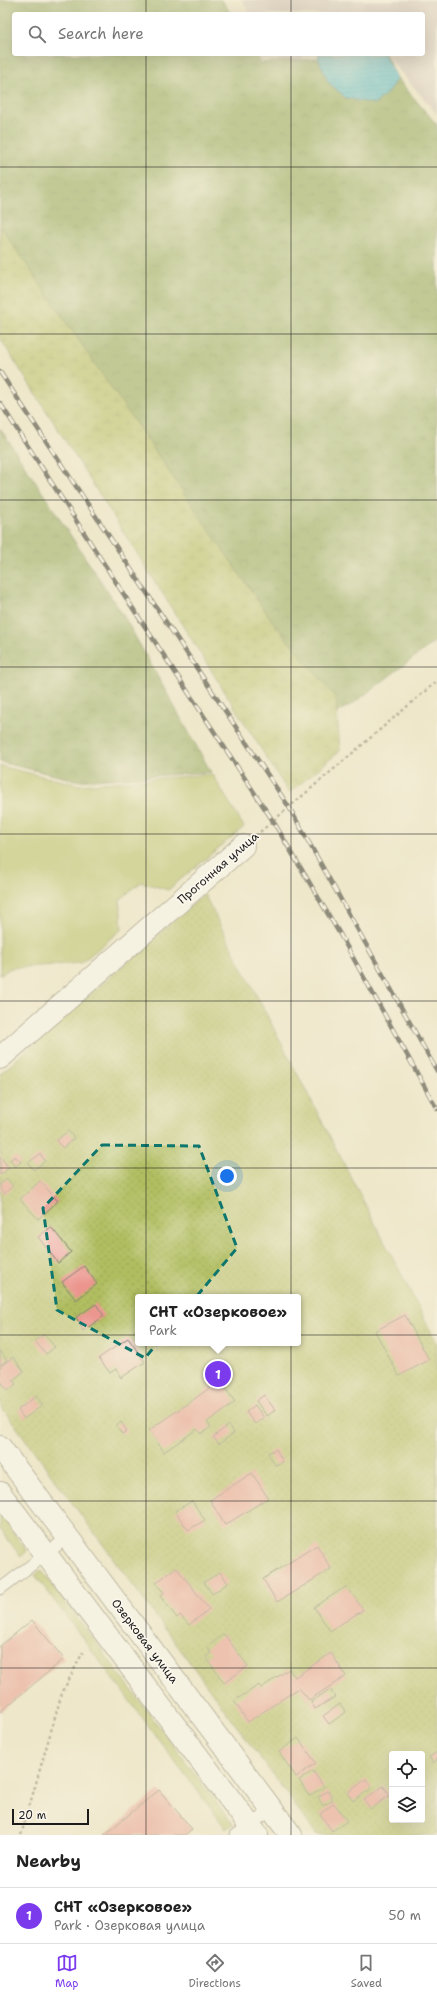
<!DOCTYPE html>
<meta charset="utf-8">
<style>
:root{--surface:#fff;--page:#f6f6f6;--text:#222;--muted:#767676;--line:#e0e0e0;--accent:#7c3aed}
body{margin:0;font-family:"Shantell Sans",sans-serif;background:var(--page);color:var(--text)}
.controls{position:absolute;right:12px;bottom:12px;display:grid;overflow:hidden;border-radius:4px;box-shadow:0 4px 16px #0002}
.controls button{width:36px;height:36px;display:grid;place-items:center;padding:0;border:0;border-bottom:1px solid var(--line);background:var(--surface);color:var(--text);font:20px sans-serif}
.scale{position:absolute;left:12px;bottom:10px;width:77px;box-sizing:border-box;padding-left:4px;border:2px solid #1c1c1c;border-top:0;font-size:11px;line-height:14px;white-space:nowrap;color:#1c1c1c;-webkit-text-stroke:3px #fbf7ec;paint-order:stroke}
.you{position:absolute;left:227px;top:1176px;width:14px;height:14px;margin:-10px;border:3px solid #fff;border-radius:50%;background:#1a73e8;box-shadow:0 0 0 6px #1a73e833}
.badge{display:grid;place-items:center;width:26px;height:26px;border-radius:50%;background:var(--accent);color:#fff;font-size:13px;font-weight:700}
.pin{position:absolute;translate:-50% -50%;border:2px solid #fff;box-shadow:0 1px 4px #0006}
.popup{position:absolute;left:135px;top:1294px;width:166px;height:52px;box-sizing:border-box;display:grid;place-content:center;border-radius:4px;background:var(--surface);filter:drop-shadow(0 1px 3px #0005);font-size:13px;white-space:nowrap;color:var(--muted)}
.popup b{font-size:15px;color:var(--text)}
.popup::after{content:'';position:absolute;left:50%;top:100%;margin-left:-8px;border:8px solid transparent;border-top-color:var(--surface)}
.list{margin:0;padding:0;list-style:none}
h2{display:flex;justify-content:space-between;align-items:center;height:52px;margin:0;padding:0 16px;font-size:17px}
h2 small{font-size:13px;font-weight:400;color:var(--muted)}
.list li{display:grid;grid-template-columns:26px 1fr auto;gap:12px;align-items:center;box-sizing:border-box;height:56px;padding:0 16px;border-top:1px solid var(--line)}
.list b{display:block;font-size:15px;white-space:nowrap}
.list p{margin:0;font-size:13px;white-space:nowrap;color:var(--muted)}
.list em{font-size:13px;font-style:normal;color:var(--muted)}
.icon{flex:none;width:22px;height:22px;fill:none;stroke:currentColor;stroke-width:2;stroke-linecap:round;stroke-linejoin:round}
.map{position:relative;flex:none;width:437px;height:1835px;overflow:hidden}
.search{position:absolute;background:var(--surface);box-shadow:0 4px 16px #0002;left:12px;right:12px;top:12px;height:44px;display:flex;align-items:center;gap:10px;box-sizing:border-box;padding:0 14px;border-radius:4px;color:var(--muted);font-size:15px}
.sheet{height:108px;background:var(--surface)}
nav{display:flex;justify-content:space-around;align-items:center;box-sizing:border-box;height:56px;border-top:1px solid var(--line);background:var(--surface);font-size:11px;color:var(--muted)}
nav a{display:grid;justify-items:center;gap:2px}
nav .on{color:var(--accent)}
.map>svg:first-child{display:block}
</style>
<div class="map">
<svg width="437" height="1835" viewBox="0 0 437 1835">
<defs>
<pattern id="forest-crowns" width="20" height="18" patternUnits="userSpaceOnUse"><rect width="20" height="18" fill="#8ca556"/><path d="M2 6a3 3 0 1 1 6 0M12 15a3 3 0 1 1 6 0" fill="none" stroke="#728646"/></pattern>
<pattern id="wetland-marsh" width="20" height="14" patternUnits="userSpaceOnUse"><rect width="20" height="14" fill="#b1be60"/><path d="M1 5h8M5 5V1M11 12h8M15 12V8" fill="none" stroke="#98a353"/></pattern>
<pattern id="garden-dots" width="8" height="8" patternUnits="userSpaceOnUse"><rect width="8" height="8" fill="#b1be60"/><path d="M2 2h.1M6 6h.1" fill="none" stroke="#98a353" stroke-width="1.8" stroke-linecap="round"/></pattern>
<pattern id="water-rules" width="6" height="5" patternUnits="userSpaceOnUse"><rect width="6" height="5" fill="#52bbcf"/><path d="M0 2.5h6" fill="none" stroke="#47a0b1"/></pattern>
</defs>
<rect width="100%" height="100%" fill="#fbf7ec"/>
<filter id="ink" filterUnits="userSpaceOnUse"><feTurbulence type="fractalNoise" baseFrequency=".025" numOctaves="2"/><feDisplacementMap in="SourceGraphic" scale="8" xChannelSelector="R" yChannelSelector="G"/><feConvolveMatrix kernelMatrix="1 2 1 2 8 2 1 2 1" color-interpolation-filters="sRGB"/></filter>
<filter id="wash" filterUnits="userSpaceOnUse"><feTurbulence type="fractalNoise" baseFrequency=".012" numOctaves="4" result="noise"/><feDisplacementMap in="SourceGraphic" scale="16" xChannelSelector="R" yChannelSelector="G"/><feGaussianBlur stdDeviation="0.9" result="paint"/><feColorMatrix in="noise" values="0 0 0 0 0 0 0 0 0 0 0 0 0 0 0 0 0 1.4 0 .05"/><feComposite in="paint" operator="in"/></filter>
<g filter="url(#wash)">
<rect width="100%" height="100%" fill="#eee7ca"/>
<!-- industrial -->
<path fill="#d1c0bd" d="M242,0H437V114L385,54H423V14H250Z
M275,54H308L285,71Z"/>
<!-- green -->
<path fill="#b1be60" stroke="#666d3e" d="M0,766L79,785L212,774L244,827L168,890L141,882L120,900L122,929L81,963L11,968L0,975Z
M0,1514L27,1551L21,1557L0,1529Z
M41,1570L233,1824L226,1829L35,1575Z"/>
<!-- forest -->
<path fill="url(#forest-crowns)" stroke="#546039" d="M0,0H222L231,14H14V54H256L261,63L385,54L397,78L437,125V640L354,703L335,714L0,247Z
M0,428L125,618L211,772L79,781L0,762Z"/>
<!-- wetland -->
<path fill="url(#wetland-marsh)" stroke="#666d3e" d="M0,226L272,621L336,698L340,751L289,793L0,338Z"/>
<!-- garden -->
<path fill="url(#garden-dots)" stroke="#666d3e" fill-rule="evenodd" d="M204,894L437,1343V1835H317L0,1405V1074ZM138,1297H298V1343H138ZM392,1754H422V1820H392Z"/>
<!-- water -->
<path fill="url(#water-rules)" stroke="#376c76" d="M319,54H384L397,78L388,92L375,104L346,98L328,82L318,57Z"/>
<g id="blocks">
<!-- building -->
<path fill="#eb958e" d="M68,1131L74,1138L63,1148L56,1141Z
M40,1154L45,1161L34,1170L28,1163Z
M0,1156L9,1168L0,1175Z
M15,1156L21,1162L15,1167L10,1160Z
M7,1179L13,1186L4,1194L0,1189V1184Z
M40,1181L58,1201L38,1219L20,1199Z
M51,1227L71,1252L58,1263L38,1237Z
M84,1266L97,1284L76,1300L62,1282Z
M96,1304L104,1316L83,1331L76,1317Z
M405,1315L429,1360L399,1376L375,1331Z
M44,1334L55,1347L46,1354L35,1341Z
M128,1338L145,1362L121,1378L116,1369L110,1373L99,1358Z
M0,1351L7,1360L0,1365Z
M13,1357L24,1371L13,1380L16,1384L8,1391L0,1380V1367Z
M220,1381L235,1402L207,1422L211,1427L201,1434L197,1429L164,1452L149,1430Z
M264,1395L275,1410L267,1416L256,1401Z
M36,1396L43,1405L24,1419L18,1410Z
M255,1405L264,1418L255,1424L246,1412Z
M121,1422L127,1431L122,1434L116,1425Z
M229,1425L234,1433L219,1444L213,1437Z
M276,1449L283,1462L275,1465L268,1453Z
M252,1473L268,1498L225,1525L210,1500Z
M192,1501L205,1520L188,1530L175,1511Z
M317,1545L331,1569L277,1602L263,1579Z
M176,1567L209,1609L189,1625L180,1615L177,1618L160,1596L164,1593L156,1583Z
M220,1572L228,1583L212,1594L204,1582Z
M347,1586L363,1610L330,1631L314,1607Z
M32,1620L64,1659L0,1712V1646Z
M224,1634L248,1666L224,1683L206,1657L211,1653L207,1647Z
M331,1653L346,1676L309,1700L299,1688L248,1722L234,1701L259,1685L261,1688L289,1669L295,1677Z
M330,1689L335,1697L315,1709L311,1702Z
M340,1704L346,1712L329,1724L323,1716Z
M298,1738L316,1763L296,1777L279,1752Z
M437,1752V1760L433,1763L429,1757Z
M313,1771L324,1787L309,1796L299,1780Z
M366,1779L372,1788L353,1801L347,1793Z
M383,1786L390,1795L371,1809L364,1800Z
M159,1790L192,1829L185,1835H104Z
M328,1791L333,1800L323,1806L318,1797Z
M334,1803L347,1821L332,1831L320,1814Z"/>
</g>
</g>
<g filter="url(#ink)">
<use href="#blocks" fill-opacity="0" stroke="#858273" stroke-width="1"/>
<g fill="none" stroke-linecap="round" stroke-linejoin="round">
<!-- service casing -->
<g stroke="#858273" stroke-width="13">
<path id="service" d="M0,1589L67,1538
M236,1835L271,1810"/>
</g>
<!-- minor casing -->
<g stroke="#858273" stroke-width="24">
<path id="minor" d="M0,1058L243,846"/>
</g>
<!-- tertiary casing -->
<g stroke="#858273" stroke-width="24">
<path id="tertiary" d="M0,1447L291,1835
M0,1493L257,1835"/>
</g>
<!-- path -->
<path stroke="#858273" stroke-width="2.5" stroke-dasharray="3 3" stroke-linecap="butt" d="M260,832L437,681
M21,1835L62,1693L83,1652"/>
<!-- service -->
<use href="#service" stroke="#fff" stroke-width="11"/>
<!-- minor -->
<use href="#minor" stroke="#fff" stroke-width="22"/>
<!-- tertiary -->
<use href="#tertiary" stroke="#fff" stroke-width="22"/>
<!-- rail casing -->
<g stroke="#1c1c1c" stroke-width="4.5">
<path id="rail" d="M0,372L289,807L437,1071
M0,403L132,607L273,821L341,936L437,1109"/>
</g>
<!-- rail -->
<use href="#rail" stroke="#fbf7ec" stroke-width="3" stroke-dasharray="9" stroke-linecap="butt"/>
</g>
</g>
<!-- marked area -->
<path d="M0 0H437V1835H0ZM102,1145L199,1146L237,1248L145,1358L57,1310L43,1208Z" fill="#eee7ca" fill-opacity=".55" fill-rule="evenodd"/>
<path fill="none" stroke="#0f766e" stroke-width="3" stroke-dasharray="8 5" stroke-linejoin="round" d="M102,1145L199,1146L237,1248L145,1358L57,1310L43,1208Z"/>
<!-- grid -->
<path fill="none" stroke="#1c1c1c" stroke-width="1" stroke-opacity="0.55" d="M146,0V14M291,0V14M146,54V1835M291,54V1835M0,167H437M0,334H437M0,500H437M0,667H437M0,834H437M0,1001H437M0,1168H437M0,1335H437M0,1501H437M0,1668H437"/>
<g text-anchor="middle" stroke-width="3.5" stroke-linejoin="round" paint-order="stroke">
<!-- street labels -->
<g font-size="12" fill="#1c1c1c" stroke="#fbf7ec">
<text transform="translate(218 868) rotate(-41)" y="4">Прогонная улица</text>
<text transform="translate(145 1641) rotate(53)" y="4">Озерковая улица</text>
</g>
</g>
</svg>
<div class="controls">
<button><svg class="icon" aria-label="locate" viewBox="0 0 24 24"><circle cx="12" cy="12" r="6"/><path d="M12 2v4M12 18v4M2 12h4M18 12h4"/></svg></button>
<button><svg class="icon" aria-label="layers" viewBox="0 0 24 24"><path d="M12 4l9 5-9 5-9-5zM3 14l9 5 9-5"/></svg></button>
</div>
<div class="scale">20 m</div>
<div class="you"></div>
<div class="pin badge" style="left:218px;top:1374px">1</div>
<div class="popup"><b>СНТ «Озерковое»</b>Park</div>
<div class="search"><svg class="icon" aria-label="search" viewBox="0 0 24 24"><circle cx="10" cy="10" r="6"/><path d="M15 15l6 6"/></svg>Search here</div>
</div>
<section class="sheet">
<h2>Nearby<small></small></h2>
<ul class="list">
<li><span class="badge">1</span><div><b>СНТ «Озерковое»</b><p>Park · Озерковая улица</p></div><em>50 m</em></li>
</ul>
</section>
<nav>
<a class="on"><svg class="icon" aria-label="map" viewBox="0 0 24 24"><path d="M3 6l6-2 6 2 6-2v14l-6 2-6-2-6 2zM9 4v14M15 6v14"/></svg>Map</a>
<a><svg class="icon" aria-label="directions" viewBox="0 0 24 24"><path d="M12 3l9 9-9 9-9-9zM9 14v-3h6M13 9l2 2-2 2"/></svg>Directions</a>
<a><svg class="icon" aria-label="saved" viewBox="0 0 24 24"><path d="M7 4h10v16l-5-4-5 4z"/></svg>Saved</a>
</nav>
